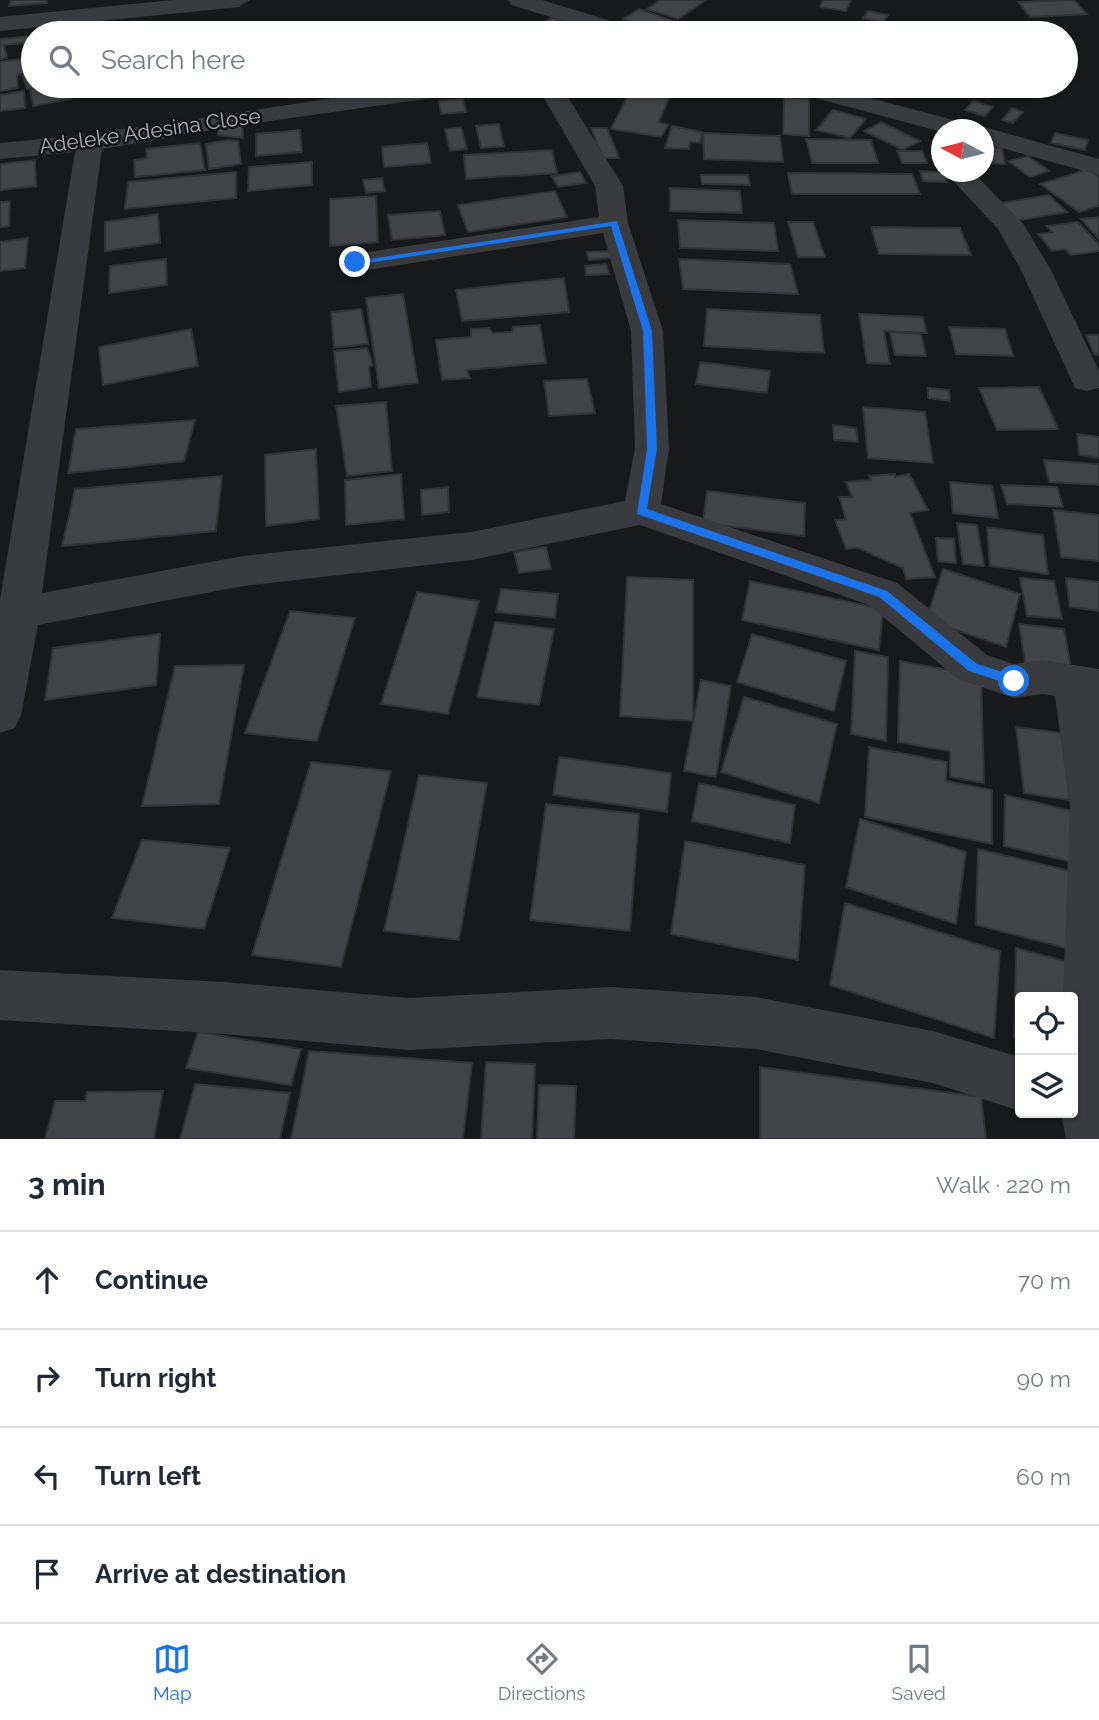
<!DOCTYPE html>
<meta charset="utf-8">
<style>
:root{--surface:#fff;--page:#f6f6f7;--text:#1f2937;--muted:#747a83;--line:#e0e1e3;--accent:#1a73e8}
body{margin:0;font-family:Raleway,sans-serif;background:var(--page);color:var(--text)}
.controls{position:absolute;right:21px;bottom:21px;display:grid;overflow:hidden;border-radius:7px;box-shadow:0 2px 5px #0004}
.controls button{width:63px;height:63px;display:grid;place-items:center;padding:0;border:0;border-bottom:2px solid var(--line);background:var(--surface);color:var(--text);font:35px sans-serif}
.compass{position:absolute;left:931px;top:119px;width:63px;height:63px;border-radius:50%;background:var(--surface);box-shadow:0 2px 5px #0004;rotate:277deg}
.stop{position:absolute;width:21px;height:21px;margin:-16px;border:5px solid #1a73e8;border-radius:50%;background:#fff}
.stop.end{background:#1a73e8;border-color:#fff;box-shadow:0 2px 7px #0008}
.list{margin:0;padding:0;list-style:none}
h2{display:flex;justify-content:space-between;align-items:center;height:91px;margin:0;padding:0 28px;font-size:30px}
h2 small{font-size:23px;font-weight:400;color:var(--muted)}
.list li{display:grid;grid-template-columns:46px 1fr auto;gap:21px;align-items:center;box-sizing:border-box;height:98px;padding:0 28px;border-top:2px solid var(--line)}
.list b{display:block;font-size:26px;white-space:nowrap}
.list em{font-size:23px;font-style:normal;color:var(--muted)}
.icon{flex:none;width:38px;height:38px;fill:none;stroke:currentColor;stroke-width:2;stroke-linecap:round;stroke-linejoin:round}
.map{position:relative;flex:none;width:1099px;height:1139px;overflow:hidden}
.search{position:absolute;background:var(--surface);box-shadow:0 2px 5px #0004;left:21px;right:21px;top:21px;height:77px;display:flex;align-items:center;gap:18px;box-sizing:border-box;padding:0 24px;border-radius:38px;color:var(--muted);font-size:26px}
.sheet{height:483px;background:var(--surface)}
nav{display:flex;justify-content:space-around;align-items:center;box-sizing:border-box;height:98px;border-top:2px solid var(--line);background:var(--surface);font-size:19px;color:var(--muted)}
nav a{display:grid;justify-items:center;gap:4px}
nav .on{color:var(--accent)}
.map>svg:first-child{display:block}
</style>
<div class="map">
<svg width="1099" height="1139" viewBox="0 0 1099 1139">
<rect width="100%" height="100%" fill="#18191a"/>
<!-- building -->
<path fill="#434447" stroke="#333336" stroke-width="2" d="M11,0H47V3L9,6Z
M661,0H706L678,19L647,9Z
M823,0H851L846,11L820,7Z
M1074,0L1087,14L1030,17L1018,2Z
M639,9L676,22L669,28H652L623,19Z
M868,11L888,15L883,22L863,18Z
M552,18L561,21L545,30L536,26Z
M33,36V42L4,45L7,58L0,59V39Z
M33,57V86H40L27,89L22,74L17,75L18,88L0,91V62Z
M53,86H66L71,99L33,106L30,89Z
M633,86H674L659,122L668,125L661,137L611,129Z
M860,86H883L882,96L859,93Z
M24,91L25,108L0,111V95Z
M784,97L809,99V136L783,134Z
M463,99L466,112L441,114L439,101Z
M974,101L993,107L985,116L965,110Z
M1012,108L1023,112L1013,123L1002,120Z
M833,110L866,119L850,138L816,130Z
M881,122L920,141L903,150L864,131Z
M242,123L243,138L218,135V125Z
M499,124L504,146L481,148L476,126Z
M672,126L702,132L700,143L690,142L689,149L665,148Z
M461,127L467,149L450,151L445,129Z
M591,128H607L619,158H603Z
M300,130L302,152L256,156V134Z
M703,133L780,136L783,162L704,159Z
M1055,133L1088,140L1085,150L1051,143Z
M806,139L871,140L878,163H812Z
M229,140L238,141L241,164L209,169L206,144Z
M200,143L205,170L135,177L134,160L147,158L146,149Z
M427,143L431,163L384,167L382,147Z
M984,146L1002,148L1005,164L984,163Z
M552,150L557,173L466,179L464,155Z
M897,151H922L927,163H902Z
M1028,156L1049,171L1030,177L1008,161Z
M35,160L36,186L0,190V164Z
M312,162V185L248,191L249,167Z
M1088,169L1099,177V206L1079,212L1040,184Z
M920,171L944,172L947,182L923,181Z
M236,172V198L125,209L128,182Z
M580,172L586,183L558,187L552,176Z
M788,173L912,174L920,194H792Z
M701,175H748L750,185L702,184Z
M382,178L385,191L366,193L363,180Z
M670,188L740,191L742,213L670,211Z
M555,191L567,217L468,232L458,205Z
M1049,195L1067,212L1013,221L996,204Z
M376,196L378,242L330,246V199Z
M10,201L9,226L0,227V202Z
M440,211L445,235L392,240L388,215Z
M158,214L160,243L105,251V222Z
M1099,217V239L1081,219Z
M678,220L774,223L778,251L680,248Z
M788,222H813L825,257H798Z
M1078,222L1099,244V251L1071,255L1065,249L1052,251L1038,234L1052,232L1046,226Z
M871,227L960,228L971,255L879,254Z
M28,238L25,268L0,271V242Z
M609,251L611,258L589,260L587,252Z
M166,259L167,285L109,293L110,266Z
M679,259L790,264L798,294L683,289Z
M606,264L609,274L586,275L585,266Z
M564,278L569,312L462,321L456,290Z
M403,294L418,383L379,388L366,298Z
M361,309L368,344L334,348L331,312Z
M707,309L820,315L824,353L704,346Z
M859,314L923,317L927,333L884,331L890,364L867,363Z
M540,325L546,363L467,370L470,378L442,380L436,340L471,337V329L489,328L493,333L512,332L513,327Z
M949,327L1005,329L1013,356L956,354Z
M191,329L198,366L103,385L99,347Z
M890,332L921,334L926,356L895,355Z
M1086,335H1099V355L1094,354Z
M367,348L373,365L369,367L371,387L339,392L334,351Z
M700,362L770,371L767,393L696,384Z
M587,379L595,413L549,416L544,381Z
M1039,387L1058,429L997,430L979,388Z
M928,388L949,390L950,401L928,398Z
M386,402L392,471L347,476L336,406Z
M863,407L925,412L933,463L868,458Z
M195,420L184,461L68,473L76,429Z
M833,425L856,428L858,442L834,440Z
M1077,434L1099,437V458L1079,455Z
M316,449L319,519L266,526L265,455Z
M1044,460L1099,464V485L1049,482Z
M401,474L404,519L346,525L345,480Z
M895,474V477L909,474L928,510L910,513L935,577L906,579L903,568L858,548L846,549L835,520L846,519L839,497H852L846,482L871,480L869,476Z
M222,476L216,531L62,546L75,489Z
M950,482L992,486L998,518L953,513Z
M1001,485L1057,487L1063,507L1007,504Z
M448,487L449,512L422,515L421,490Z
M707,491L805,503L804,536L703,523Z
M1053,510L1099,515V561L1061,557Z
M957,523L977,525L984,566L963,564Z
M987,527L1043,535L1048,574L990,566Z
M936,538L954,539L956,563L938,561Z
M546,547L551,569L519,573L514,552Z
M943,569L1020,594L1006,647L926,620Z
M627,577L693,580V721L620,716Z
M1020,578L1054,581L1062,619L1027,616Z
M1066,578L1099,582V611L1070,607Z
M750,581L883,609L879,650L742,620Z
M501,589L558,594L555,618L496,612Z
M417,592L479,601L448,714L381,704Z
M290,611L355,618L317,741L245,733Z
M495,622L554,629L539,705L477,697Z
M1019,624L1064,629L1071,669L1025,663Z
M160,634L156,685L45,700L53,648Z
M752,634L846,661L834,711L737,682Z
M855,651L888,657L886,741L851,734Z
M900,661L981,676L984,783L950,777V751L898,742Z
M244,665L219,804L142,806L175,666Z
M701,680L731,686L716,777L684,771Z
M744,697L837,724L819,803L721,772Z
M1016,727L1061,733L1070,800L1024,793Z
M869,747L947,762L946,781L992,790V844L865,817Z
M559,757L671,773L667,812L553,795Z
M311,762L391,771L341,967L252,955Z
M419,775L487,783L459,940L384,931Z
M699,783L795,805L790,843L692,821Z
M1005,795L1089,815L1090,866L1004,846Z
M546,804L639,814L630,931L530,920Z
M860,819L966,852L956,924L846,887Z
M142,840L230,848L204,929L112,918Z
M685,841L805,865L798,960L671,934Z
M978,849L1079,873L1081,952L976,925Z
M845,903L1000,951L994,1038L830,985Z
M1016,948L1076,964L1077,1056L1073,1055V997H1020V1040L1014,1038Z
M198,1032L301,1049L291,1085L186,1068Z
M309,1051L472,1063L463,1139H291Z
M486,1062L535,1064L532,1139H481Z
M760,1067L981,1097L986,1139H760Z
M195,1084L290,1093L280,1139H180Z
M539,1085L576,1086L574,1139H537Z
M163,1091L154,1139H45L55,1101H85L87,1092Z"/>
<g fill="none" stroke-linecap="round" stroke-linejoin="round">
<!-- minor -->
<path fill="#3a3b3f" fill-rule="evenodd" d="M173,0H250L239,7L0,31V17Z
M508,0H542L634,28L637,33H603L511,5Z
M415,86H479L476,91L467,93L242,125L102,149L42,593L243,556L471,532L625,501L635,448L631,331L603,233L355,272L345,269L340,263L345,257L355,254L599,217L595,186L537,86H561L623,186L628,223L663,331L669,448L661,504L897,583L987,655L1014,664L1042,660L1099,669V1139H1066L1061,1113H1073V997H1063L1070,805L1055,696L1042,694L1014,698L958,679L869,605L640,525L471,560L243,586L38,625L21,715L15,728L0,733V600L75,152L0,159V143C139,131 277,105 415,86Z
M786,86H825L972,125L975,129L984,127L1099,159V175L984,143V130H942V132L789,91Z
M945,172H973L1024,225L1051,270L1099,371V388L1087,391L1075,388L1021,270L998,229Z
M0,970L224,982L409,998L611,987L756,997L933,1031L1020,1057V1111L933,1083L756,1049L611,1039L409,1050L224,1034L0,1020Z"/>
</g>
<!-- route -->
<path fill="#1a73e8" d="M617,221L652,331L657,449L647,509L887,591L977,664L1018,677V685L1014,686L969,671L879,597L637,514L647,449L643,331L611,226L355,265L350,262Z"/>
<g text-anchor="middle" stroke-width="5" stroke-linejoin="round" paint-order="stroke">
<!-- far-street labels -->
<g font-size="21" fill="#acb0b9" stroke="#131415">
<text transform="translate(150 131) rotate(-8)" y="7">Adeleke Adesina Close</text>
</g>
</g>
</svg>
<div class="controls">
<button><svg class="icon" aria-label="locate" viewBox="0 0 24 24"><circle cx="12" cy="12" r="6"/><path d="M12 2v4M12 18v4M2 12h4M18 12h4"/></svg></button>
<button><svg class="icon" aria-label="layers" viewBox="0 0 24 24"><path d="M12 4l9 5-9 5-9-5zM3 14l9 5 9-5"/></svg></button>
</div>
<svg class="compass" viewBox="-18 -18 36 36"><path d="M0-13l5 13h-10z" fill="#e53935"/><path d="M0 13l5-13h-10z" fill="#747a83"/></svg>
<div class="stop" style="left:1014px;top:681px"></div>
<div class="stop end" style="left:355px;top:262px"></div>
<div class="search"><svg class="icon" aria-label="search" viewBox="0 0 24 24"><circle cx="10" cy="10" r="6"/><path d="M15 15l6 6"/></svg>Search here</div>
</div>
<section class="sheet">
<h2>3 min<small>Walk · 220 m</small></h2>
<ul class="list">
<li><svg class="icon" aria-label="ahead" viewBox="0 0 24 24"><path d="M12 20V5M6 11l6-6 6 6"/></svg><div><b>Continue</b></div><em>70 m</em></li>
<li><svg class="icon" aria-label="right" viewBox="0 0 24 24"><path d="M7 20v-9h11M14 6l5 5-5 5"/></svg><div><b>Turn right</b></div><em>90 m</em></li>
<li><svg class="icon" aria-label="left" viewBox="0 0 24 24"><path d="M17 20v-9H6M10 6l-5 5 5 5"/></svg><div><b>Turn left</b></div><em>60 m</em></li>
<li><svg class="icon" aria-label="arrive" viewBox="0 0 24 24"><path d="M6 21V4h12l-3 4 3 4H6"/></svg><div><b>Arrive at destination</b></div></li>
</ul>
</section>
<nav>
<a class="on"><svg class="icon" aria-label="map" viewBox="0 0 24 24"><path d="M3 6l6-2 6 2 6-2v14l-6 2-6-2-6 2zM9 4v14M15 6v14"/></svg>Map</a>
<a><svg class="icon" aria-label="directions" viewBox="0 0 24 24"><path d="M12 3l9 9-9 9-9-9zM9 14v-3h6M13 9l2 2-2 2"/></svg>Directions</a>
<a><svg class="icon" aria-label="saved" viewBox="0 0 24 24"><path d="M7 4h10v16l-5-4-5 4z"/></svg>Saved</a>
</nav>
